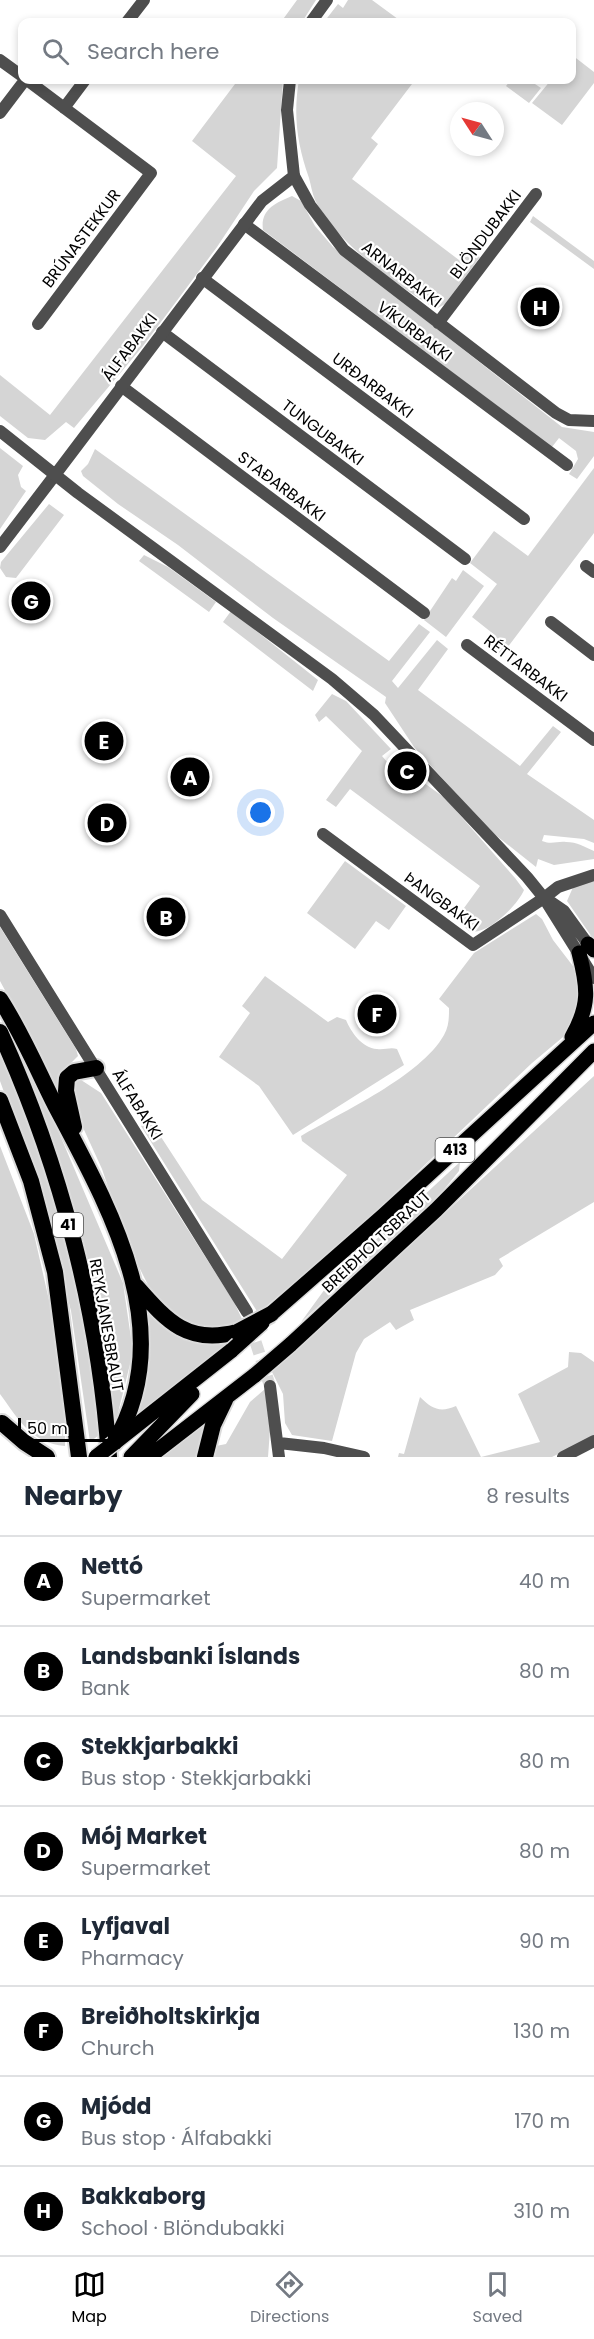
<!DOCTYPE html>
<meta charset="utf-8">
<style>
:root{--surface:#fff;--page:#f6f6f7;--text:#1f2937;--muted:#747a83;--line:#e0e1e3;--accent:#000}
body{margin:0;font-family:Poppins,sans-serif;background:var(--page);color:var(--text)}
.compass{position:absolute;left:450px;top:102px;width:54px;height:54px;border-radius:50%;background:var(--surface);box-shadow:0 3px 9px #0003;rotate:306deg}
.scale{position:absolute;left:18px;bottom:15px;width:93px;box-sizing:border-box;padding-left:6px;border:3px solid #000;border-top:0;font-size:16px;line-height:21px;white-space:nowrap;color:#000;-webkit-text-stroke:4px #fff;paint-order:stroke}
.you{position:absolute;left:261px;top:813px;width:21px;height:21px;margin:-15px;border:4px solid #fff;border-radius:50%;background:#1a73e8;box-shadow:0 0 0 9px #1a73e833}
.badge{display:grid;place-items:center;width:39px;height:39px;border-radius:50%;background:var(--accent);color:#fff;font-size:20px;font-weight:700}
.pin{position:absolute;translate:-50% -50%;border:3px solid #fff;box-shadow:0 2px 6px #0006}
.list{margin:0;padding:0;list-style:none}
h2{display:flex;justify-content:space-between;align-items:center;height:78px;margin:0;padding:0 24px;font-size:26px}
h2 small{font-size:20px;font-weight:400;color:var(--muted)}
.list li{display:grid;grid-template-columns:39px 1fr auto;gap:18px;align-items:center;box-sizing:border-box;height:90px;padding:0 24px;border-top:2px solid var(--line)}
.list b{display:block;font-size:22px;white-space:nowrap}
.list p{margin:0;font-size:20px;white-space:nowrap;color:var(--muted)}
.list em{font-size:20px;font-style:normal;color:var(--muted)}
.icon{flex:none;width:33px;height:33px;fill:none;stroke:currentColor;stroke-width:2;stroke-linecap:round;stroke-linejoin:round}
.map{position:relative;flex:none;width:594px;height:1457px;overflow:hidden}
.search{position:absolute;background:var(--surface);box-shadow:0 3px 9px #0003;left:18px;right:18px;top:18px;height:66px;display:flex;align-items:center;gap:15px;box-sizing:border-box;padding:0 21px;border-radius:12px;color:var(--muted);font-size:22px}
.sheet{height:798px;background:var(--surface)}
nav{display:flex;justify-content:space-around;align-items:center;box-sizing:border-box;height:84px;border-top:2px solid var(--line);background:var(--surface);font-size:16px;color:var(--muted)}
nav a{display:grid;justify-items:center;gap:3px}
nav .on{color:var(--accent)}
.map>svg:first-child{display:block}
</style>
<div class="map">
<svg width="594" height="1457" viewBox="0 0 594 1457">
<rect width="100%" height="100%" fill="#fff"/>
<!-- green -->
<path fill="#d5d5d5" d="M297,0H316L302,22H281Z
M348,0H372L402,22H324L338,4L343,8Z
M572,55L594,72V83L562,125L532,103L551,80H572Z
M238,80H283L277,168L254,191L217,247L143,346L74,428L66,422L45,440L28,438L0,416V375L50,415L236,176L192,141Z
M299,80H415L371,138L378,144L352,179L459,260L473,254L480,257L445,304L436,309C397,285 335,242 315,200C312,193 311,185 309,178C297,144 293,115 299,80Z
M511,80H529L541,88L529,103L506,86Z
M292,196L301,201L315,226L333,247L562,427L594,432V456L577,479L569,474L578,459L576,451L559,438L552,447L263,230C260,210 275,203 292,196Z
M533,216L594,261V269L530,222Z
M0,448L23,466L18,475L21,487L26,491L0,529Z
M95,449L389,661L419,624L430,632L392,681L398,688L437,640L448,649L418,690L520,766L553,726L561,732L527,774L594,820V843L584,839L544,835L542,841C552,845 557,841 566,842C577,842 585,847 594,851V859L554,865L538,859L536,867L488,829L414,747L385,703L386,697L273,618L178,545L118,504L83,476L81,471L88,464Z
M594,468V533L501,656L489,647L496,636L472,617L497,584L470,563L494,531L528,556Z
M49,504L64,515L16,578L6,577L0,568L1,562Z
M144,555L168,567L216,602L209,612L139,561Z
M463,570L484,586L446,637L424,620L452,578L456,581Z
M231,611L318,680L313,691L223,622Z
M332,694L346,701L391,749L382,756L404,782L413,775L445,798L515,878L524,890C518,905 486,937 469,931L456,919L480,886L350,789L336,807L326,800L362,751L326,716L319,722L315,715Z
M345,861L406,906L389,930L376,921L355,949L307,913Z
M594,881V940L567,901L574,885Z
M536,914L542,919L553,940L576,970L581,995L569,1032L532,1063L348,1238L258,1313L141,1126L150,1120L202,1200L282,1259L347,1175L302,1141L301,1136C342,1112 421,1076 444,1035C449,1026 449,1018 449,1008L439,999L474,953Z
M0,927L76,1049L78,1056L60,1074L57,1087L0,981Z
M265,976L328,1022L337,1017L346,1020C351,1032 362,1048 377,1049C385,1050 390,1047 397,1049L404,1065L293,1135L259,1086L219,1057L250,1013L242,1006Z
M0,1048C33,1132 64,1219 82,1308C90,1350 94,1393 99,1435L90,1442L71,1311L41,1194L0,1081Z
M28,1060L123,1283L133,1352L116,1421L89,1276L22,1063Z
M594,1076V1202L499,1259L503,1266L495,1275L410,1310L414,1320L396,1330L390,1322L364,1339L356,1353L332,1441L292,1435L285,1423L283,1394L272,1372Z
M78,1078L101,1093L234,1302L242,1319L235,1323L208,1328L175,1318L150,1289L127,1243L102,1169L80,1121L71,1087Z
M0,1146L34,1234L56,1331L66,1402L65,1446C31,1443 19,1420 0,1394Z
M460,1162L459,1171L434,1202L301,1322L330,1282Z
M148,1312C176,1335 195,1345 231,1344L134,1417C145,1382 151,1349 148,1312Z
M569,1352L581,1353L594,1362V1436L552,1457H398L399,1453L404,1454L420,1397C432,1409 440,1413 456,1406L481,1457L540,1442L518,1394L568,1367Z
M265,1389L270,1430L268,1457H215L216,1446L226,1444L250,1402Z
M204,1425L197,1457H161Z"/>
<g fill="none" stroke-linecap="round" stroke-linejoin="round">
<!-- minor-tunnel -->
<path stroke="#d9d9d9" stroke-width="12" stroke-dasharray="12 6" stroke-linecap="butt" d="M250,1325L270,1386"/>
<!-- primary casing -->
<g stroke="#dbdbdb" stroke-width="18">
<path id="primary" d="M588,944L594,950
M572,1037C590,1005 588,988 579,953
M271,1314L383,1216L594,1023
M290,1345L436,1210L594,1051
M114,1443L232,1350
M131,1457L192,1394
M149,1457L255,1375"/>
</g>
<!-- trunk casing -->
<g stroke="#dbdbdb" stroke-width="20">
<path id="trunk" d="M0,999C22,1033 37,1069 55,1105C109,1207 181,1331 114,1443
M0,1032C60,1164 99,1312 109,1457
M0,1100L31,1181L55,1272L79,1457
M74,1127L66,1091L67,1078L74,1072L96,1068
M136,1286C167,1321 187,1345 237,1332
M2,1423L24,1442L47,1457
M205,1457L213,1425L225,1400"/>
</g>
<!-- minor -->
<path stroke="#4e4e4e" stroke-width="12" d="M127,22L144,0
M0,60L22,76
M27,80L151,173L38,324
M64,108L85,80
M0,113L25,80
M294,176L310,205L344,250L556,413L569,420L594,421
M244,224L567,465
M202,278L524,519
M438,323L536,194
M162,332L465,559
M121,386L424,613
M0,547L55,475
M586,566L594,572
M551,622L594,655
M467,645L594,740
M323,834L473,945L544,898
M0,915L247,1312
M270,1386L279,1457
M279,1443L324,1448L364,1457
M563,1457L594,1441"/>
<!-- tertiary -->
<path stroke="#4e4e4e" stroke-width="12" d="M311,22L327,0
M0,431L78,493L332,679L374,715L527,877L544,898L594,978
M55,475L262,201L294,176L287,110L290,80
M544,898L558,887L594,875
M545,898L564,911L593,951"/>
<!-- primary -->
<use href="#primary" stroke="#000" stroke-width="15"/>
<!-- trunk -->
<use href="#trunk" stroke="#000" stroke-width="16"/>
<!-- primary-bridge casing -->
<g stroke="#dbdbdb" stroke-width="18" stroke-linecap="butt">
<path id="primary-bridge" d="M232,1350L262,1323
M255,1375L290,1345
M96,1457L114,1443"/>
</g>
<!-- trunk-bridge casing -->
<g stroke="#dbdbdb" stroke-width="20" stroke-linecap="butt">
<path id="trunk-bridge" d="M237,1332L271,1314"/>
</g>
<!-- primary-bridge -->
<use href="#primary-bridge" stroke="#000" stroke-width="15"/>
<!-- trunk-bridge -->
<use href="#trunk-bridge" stroke="#000" stroke-width="16"/>
</g>
<g text-anchor="middle" stroke-width="4.5" stroke-linejoin="round" paint-order="stroke">
<!-- shield labels -->
<g fill="#fff" stroke="#4c4c4c" stroke-width="1.5">
<rect x="435.5" y="1138" width="39" height="24" rx="4.5"/>
<rect x="53" y="1213" width="30" height="24" rx="4.5"/>
</g>
<g font-size="15" font-weight="bold" fill="#000">
<text x="455" y="1155">413</text>
<text x="68" y="1230">41</text>
</g>
<!-- street labels -->
<g font-size="16" fill="#000" stroke="#fff">
<text transform="translate(485 234) rotate(-53)" y="6">BLÖNDUBAKKI</text>
<text transform="translate(81 238) rotate(-53)" y="6">BRÚNASTEKKUR</text>
<text transform="translate(402 274) rotate(38)" y="6">ARNARBAKKI</text>
<text transform="translate(415 331) rotate(37)" y="6">VÍKURBAKKI</text>
<text transform="translate(129 347) rotate(-53)" y="6">ÁLFABAKKI</text>
<text transform="translate(373 385) rotate(37)" y="6">URÐARBAKKI</text>
<text transform="translate(323 432) rotate(37)" y="6">TUNGUBAKKI</text>
<text transform="translate(282 486) rotate(37)" y="6">STAÐARBAKKI</text>
<text transform="translate(526 668) rotate(37)" y="6">RÉTTARBAKKI</text>
<text transform="translate(442 901) rotate(36)" y="6">ÞANGBAKKI</text>
<text transform="translate(138 1104) rotate(58)" y="6">ÁLFABAKKI</text>
<text transform="translate(376 1241) rotate(-43)" y="6">BREIÐHOLTSBRAUT</text>
<text transform="translate(107 1325) rotate(80)" y="6">REYKJANESBRAUT</text>
</g>
</g>
</svg>
<svg class="compass" viewBox="-18 -18 36 36"><path d="M0-13l5 13h-10z" fill="#e53935"/><path d="M0 13l5-13h-10z" fill="#747a83"/></svg>
<div class="scale">50 m</div>
<div class="you"></div>
<div class="pin badge" style="left:190px;top:777px">A</div>
<div class="pin badge" style="left:166px;top:917px">B</div>
<div class="pin badge" style="left:407px;top:771px">C</div>
<div class="pin badge" style="left:107px;top:823px">D</div>
<div class="pin badge" style="left:104px;top:741px">E</div>
<div class="pin badge" style="left:377px;top:1014px">F</div>
<div class="pin badge" style="left:31px;top:601px">G</div>
<div class="pin badge" style="left:540px;top:307px">H</div>
<div class="search"><svg class="icon" aria-label="search" viewBox="0 0 24 24"><circle cx="10" cy="10" r="6"/><path d="M15 15l6 6"/></svg>Search here</div>
</div>
<section class="sheet">
<h2>Nearby<small>8 results</small></h2>
<ul class="list">
<li><span class="badge">A</span><div><b>Nettó</b><p>Supermarket</p></div><em>40 m</em></li>
<li><span class="badge">B</span><div><b>Landsbanki Íslands</b><p>Bank</p></div><em>80 m</em></li>
<li><span class="badge">C</span><div><b>Stekkjarbakki</b><p>Bus stop · Stekkjarbakki</p></div><em>80 m</em></li>
<li><span class="badge">D</span><div><b>Mój Market</b><p>Supermarket</p></div><em>80 m</em></li>
<li><span class="badge">E</span><div><b>Lyfjaval</b><p>Pharmacy</p></div><em>90 m</em></li>
<li><span class="badge">F</span><div><b>Breiðholtskirkja</b><p>Church</p></div><em>130 m</em></li>
<li><span class="badge">G</span><div><b>Mjódd</b><p>Bus stop · Álfabakki</p></div><em>170 m</em></li>
<li><span class="badge">H</span><div><b>Bakkaborg</b><p>School · Blöndubakki</p></div><em>310 m</em></li>
</ul>
</section>
<nav>
<a class="on"><svg class="icon" aria-label="map" viewBox="0 0 24 24"><path d="M3 6l6-2 6 2 6-2v14l-6 2-6-2-6 2zM9 4v14M15 6v14"/></svg>Map</a>
<a><svg class="icon" aria-label="directions" viewBox="0 0 24 24"><path d="M12 3l9 9-9 9-9-9zM9 14v-3h6M13 9l2 2-2 2"/></svg>Directions</a>
<a><svg class="icon" aria-label="saved" viewBox="0 0 24 24"><path d="M7 4h10v16l-5-4-5 4z"/></svg>Saved</a>
</nav>
